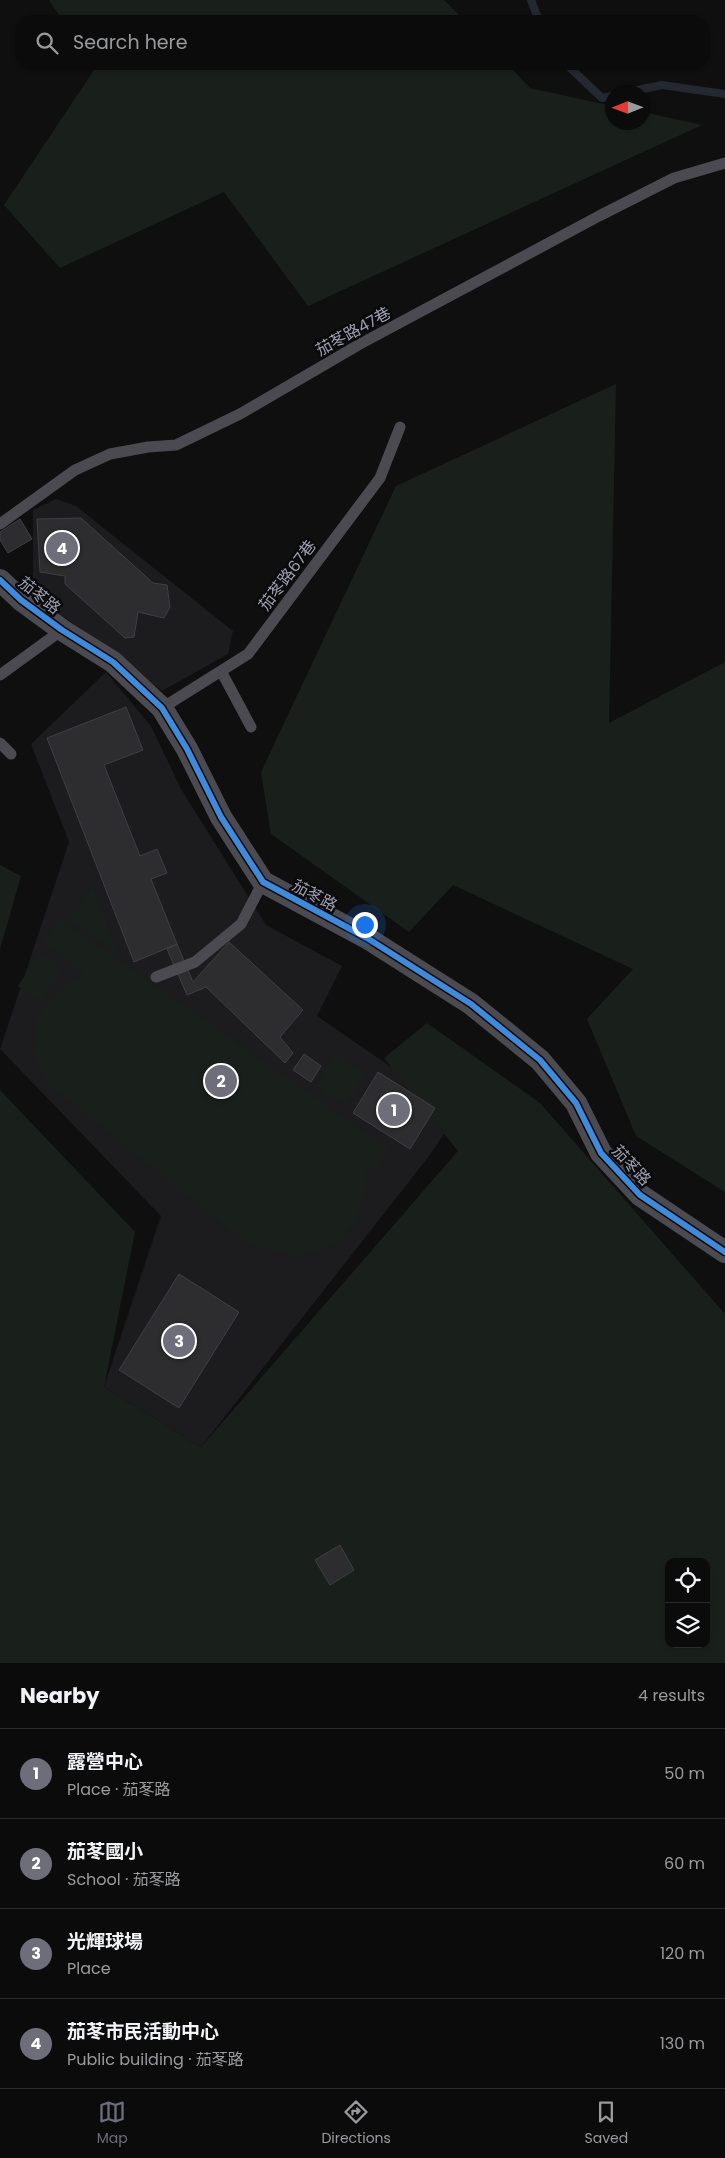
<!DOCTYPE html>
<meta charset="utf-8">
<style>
:root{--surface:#0b0b0c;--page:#141415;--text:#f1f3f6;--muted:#9a9b9d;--line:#2b2b2d;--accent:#6d6e7a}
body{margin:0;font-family:Poppins,"Noto Sans TC",sans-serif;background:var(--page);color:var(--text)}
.controls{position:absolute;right:15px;bottom:15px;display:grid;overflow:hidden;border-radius:10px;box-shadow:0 1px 4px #0004}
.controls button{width:45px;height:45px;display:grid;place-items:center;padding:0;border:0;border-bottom:1px solid var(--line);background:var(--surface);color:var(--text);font:25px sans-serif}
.compass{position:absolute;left:605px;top:85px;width:45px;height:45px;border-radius:50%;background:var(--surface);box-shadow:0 1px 4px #0004;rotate:269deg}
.you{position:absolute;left:364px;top:924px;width:18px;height:18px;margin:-12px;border:4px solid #fff;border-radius:50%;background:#1a73e8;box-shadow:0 0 0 8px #1a73e833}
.badge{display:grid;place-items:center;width:32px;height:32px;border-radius:50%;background:var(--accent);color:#fff;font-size:16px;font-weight:700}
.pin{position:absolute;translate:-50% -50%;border:2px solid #fff;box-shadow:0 1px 5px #0006}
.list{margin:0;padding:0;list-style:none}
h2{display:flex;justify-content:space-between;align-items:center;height:65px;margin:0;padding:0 20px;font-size:21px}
h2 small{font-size:16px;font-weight:400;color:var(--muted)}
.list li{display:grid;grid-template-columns:32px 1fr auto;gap:15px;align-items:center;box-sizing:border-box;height:90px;padding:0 20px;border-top:1px solid var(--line)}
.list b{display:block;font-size:19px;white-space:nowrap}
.list p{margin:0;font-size:16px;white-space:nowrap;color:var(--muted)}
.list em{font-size:16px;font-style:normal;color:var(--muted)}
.icon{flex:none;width:28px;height:28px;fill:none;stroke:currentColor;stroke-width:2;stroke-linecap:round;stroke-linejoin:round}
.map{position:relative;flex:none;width:725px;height:1663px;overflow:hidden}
.search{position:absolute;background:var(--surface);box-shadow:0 1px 4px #0004;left:15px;right:15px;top:15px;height:55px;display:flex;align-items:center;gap:12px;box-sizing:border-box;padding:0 18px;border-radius:20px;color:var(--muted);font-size:19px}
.sheet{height:425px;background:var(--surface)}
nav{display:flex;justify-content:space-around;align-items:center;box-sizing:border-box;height:70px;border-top:1px solid var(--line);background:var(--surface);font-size:14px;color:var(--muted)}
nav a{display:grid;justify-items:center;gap:2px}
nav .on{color:var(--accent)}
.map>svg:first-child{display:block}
</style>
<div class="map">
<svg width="725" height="1663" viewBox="0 0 725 1663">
<rect width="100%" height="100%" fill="#0f0f10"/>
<!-- built -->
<path fill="#1c1c1e" d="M56,499L76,506L233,631L228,654L162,691L80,628L33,596V510Z
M106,672L151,726L181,789L266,925L342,966L317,1016L458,1113L429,1156L201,1447L104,1387L161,1216L0,1049L69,842L31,744Z"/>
<!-- green -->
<path fill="#19201b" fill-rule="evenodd" d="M49,0H444L465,21H63Z
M90,64H507L530,88L612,106V122H642L643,112L702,125L308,306L224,192L60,268L4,205L94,70Z
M616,384L609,723L725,662V1192L636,1136L587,1019L633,969L453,885L409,932L271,834L261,772L396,486Z
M0,865L21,876L0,949Z
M93,887L117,953L68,919Z
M59,919L389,1149L375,1172L366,1165L367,1187L355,1221L338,1244L296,1256L249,1245L48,1084L33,1053L39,1014L56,992L85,975L44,942Z
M40,953L62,968L40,1001L18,986Z
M427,1023L540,1103L725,1314V1663H0V1090L135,1232L104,1387L201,1447L458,1151L384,1058ZM669,1562H706V1644H669Z
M336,1055L366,1074L346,1105L316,1086Z"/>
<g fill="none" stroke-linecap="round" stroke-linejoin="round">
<!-- stream -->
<path stroke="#232831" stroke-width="8" d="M531,0L539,21
M566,64L602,98L612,96
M628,92L662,85L725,94"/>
</g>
<!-- building -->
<path fill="#2d2d30" stroke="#3e3f44" d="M81,518L153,583L167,585L170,607L164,618L138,612L134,637L125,638L65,584V576L40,572L37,519Z
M20,519L32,539L8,553L0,540V532Z
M126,707L143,750L104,765L140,856L157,849L167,873L151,879L177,944L134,962L47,738Z
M229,942L303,1010L280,1037L293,1053L285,1063L206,987L187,995L167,949L177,944L193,982Z
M304,1054L321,1066L311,1082L293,1070Z
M378,1072L435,1108L410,1149L353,1113Z
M179,1274L239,1312L179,1408L119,1370Z
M340,1545L354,1570L330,1585L315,1560Z"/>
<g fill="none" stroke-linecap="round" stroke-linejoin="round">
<!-- service -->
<path stroke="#4a4a50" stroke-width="11" d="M0,524L75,470L110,454L148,447L176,445L240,414L360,344L599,216L674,178L725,163
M221,671L251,727
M0,675L62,630
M162,708L248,654L380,478L400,427
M0,743L11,754
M156,977L195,962L241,924L263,882"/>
<!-- minor -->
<path stroke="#4a4a50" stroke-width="22" d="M0,580L21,600L62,630L113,662L162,708L187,749L221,817L263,882L367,938L471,1004L540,1060L576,1103L601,1153L640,1195L725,1252"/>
<!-- cycleway casing -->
<g stroke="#0a0a0b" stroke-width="9">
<path id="cycleway" d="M0,580L21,600L62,630L113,662L162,708L187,749L221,817L263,882L367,938L471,1004L540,1060L576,1103L601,1153L640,1195L725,1252"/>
</g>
<!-- cycleway -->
<use href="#cycleway" stroke="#408adc" stroke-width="6"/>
</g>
<g text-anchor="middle" stroke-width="5" stroke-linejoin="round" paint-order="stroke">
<!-- street labels -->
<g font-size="16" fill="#9fa1b3" stroke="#0a0a0b">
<text transform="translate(353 331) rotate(-29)" y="6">茄苳路47巷</text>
<text transform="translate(287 575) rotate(-53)" y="6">茄苳路67巷</text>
<text transform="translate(40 595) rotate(39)" y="6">茄苳路</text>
<text transform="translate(315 895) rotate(28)" y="6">茄苳路</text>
<text transform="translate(632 1165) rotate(47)" y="6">茄苳路</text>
</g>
</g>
</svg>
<div class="controls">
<button><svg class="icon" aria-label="locate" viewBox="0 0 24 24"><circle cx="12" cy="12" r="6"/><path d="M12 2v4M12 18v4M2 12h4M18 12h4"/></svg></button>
<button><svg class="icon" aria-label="layers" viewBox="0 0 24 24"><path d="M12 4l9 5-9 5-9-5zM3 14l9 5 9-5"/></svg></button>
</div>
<svg class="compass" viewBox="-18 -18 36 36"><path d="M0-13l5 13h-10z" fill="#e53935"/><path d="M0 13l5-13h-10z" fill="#9a9b9d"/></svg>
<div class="you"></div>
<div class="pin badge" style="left:394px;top:1110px">1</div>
<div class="pin badge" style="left:221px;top:1081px">2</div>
<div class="pin badge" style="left:179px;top:1341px">3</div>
<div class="pin badge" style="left:62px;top:548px">4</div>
<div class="search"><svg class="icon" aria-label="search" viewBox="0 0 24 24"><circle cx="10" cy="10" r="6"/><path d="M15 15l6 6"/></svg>Search here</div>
</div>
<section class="sheet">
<h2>Nearby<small>4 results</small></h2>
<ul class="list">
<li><span class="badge">1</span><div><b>露營中心</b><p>Place · 茄苳路</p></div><em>50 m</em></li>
<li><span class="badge">2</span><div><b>茄苳國小</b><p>School · 茄苳路</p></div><em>60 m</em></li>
<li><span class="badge">3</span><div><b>光輝球場</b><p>Place</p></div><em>120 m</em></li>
<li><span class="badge">4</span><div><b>茄苳市民活動中心</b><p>Public building · 茄苳路</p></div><em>130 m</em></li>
</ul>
</section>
<nav>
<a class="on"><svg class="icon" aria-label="map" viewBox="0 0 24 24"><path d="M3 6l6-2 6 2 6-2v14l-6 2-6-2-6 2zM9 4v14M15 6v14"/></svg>Map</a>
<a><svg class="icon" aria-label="directions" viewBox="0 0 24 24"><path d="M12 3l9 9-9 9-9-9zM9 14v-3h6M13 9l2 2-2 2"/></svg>Directions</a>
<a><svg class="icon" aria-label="saved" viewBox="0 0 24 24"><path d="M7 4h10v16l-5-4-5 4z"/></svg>Saved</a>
</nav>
